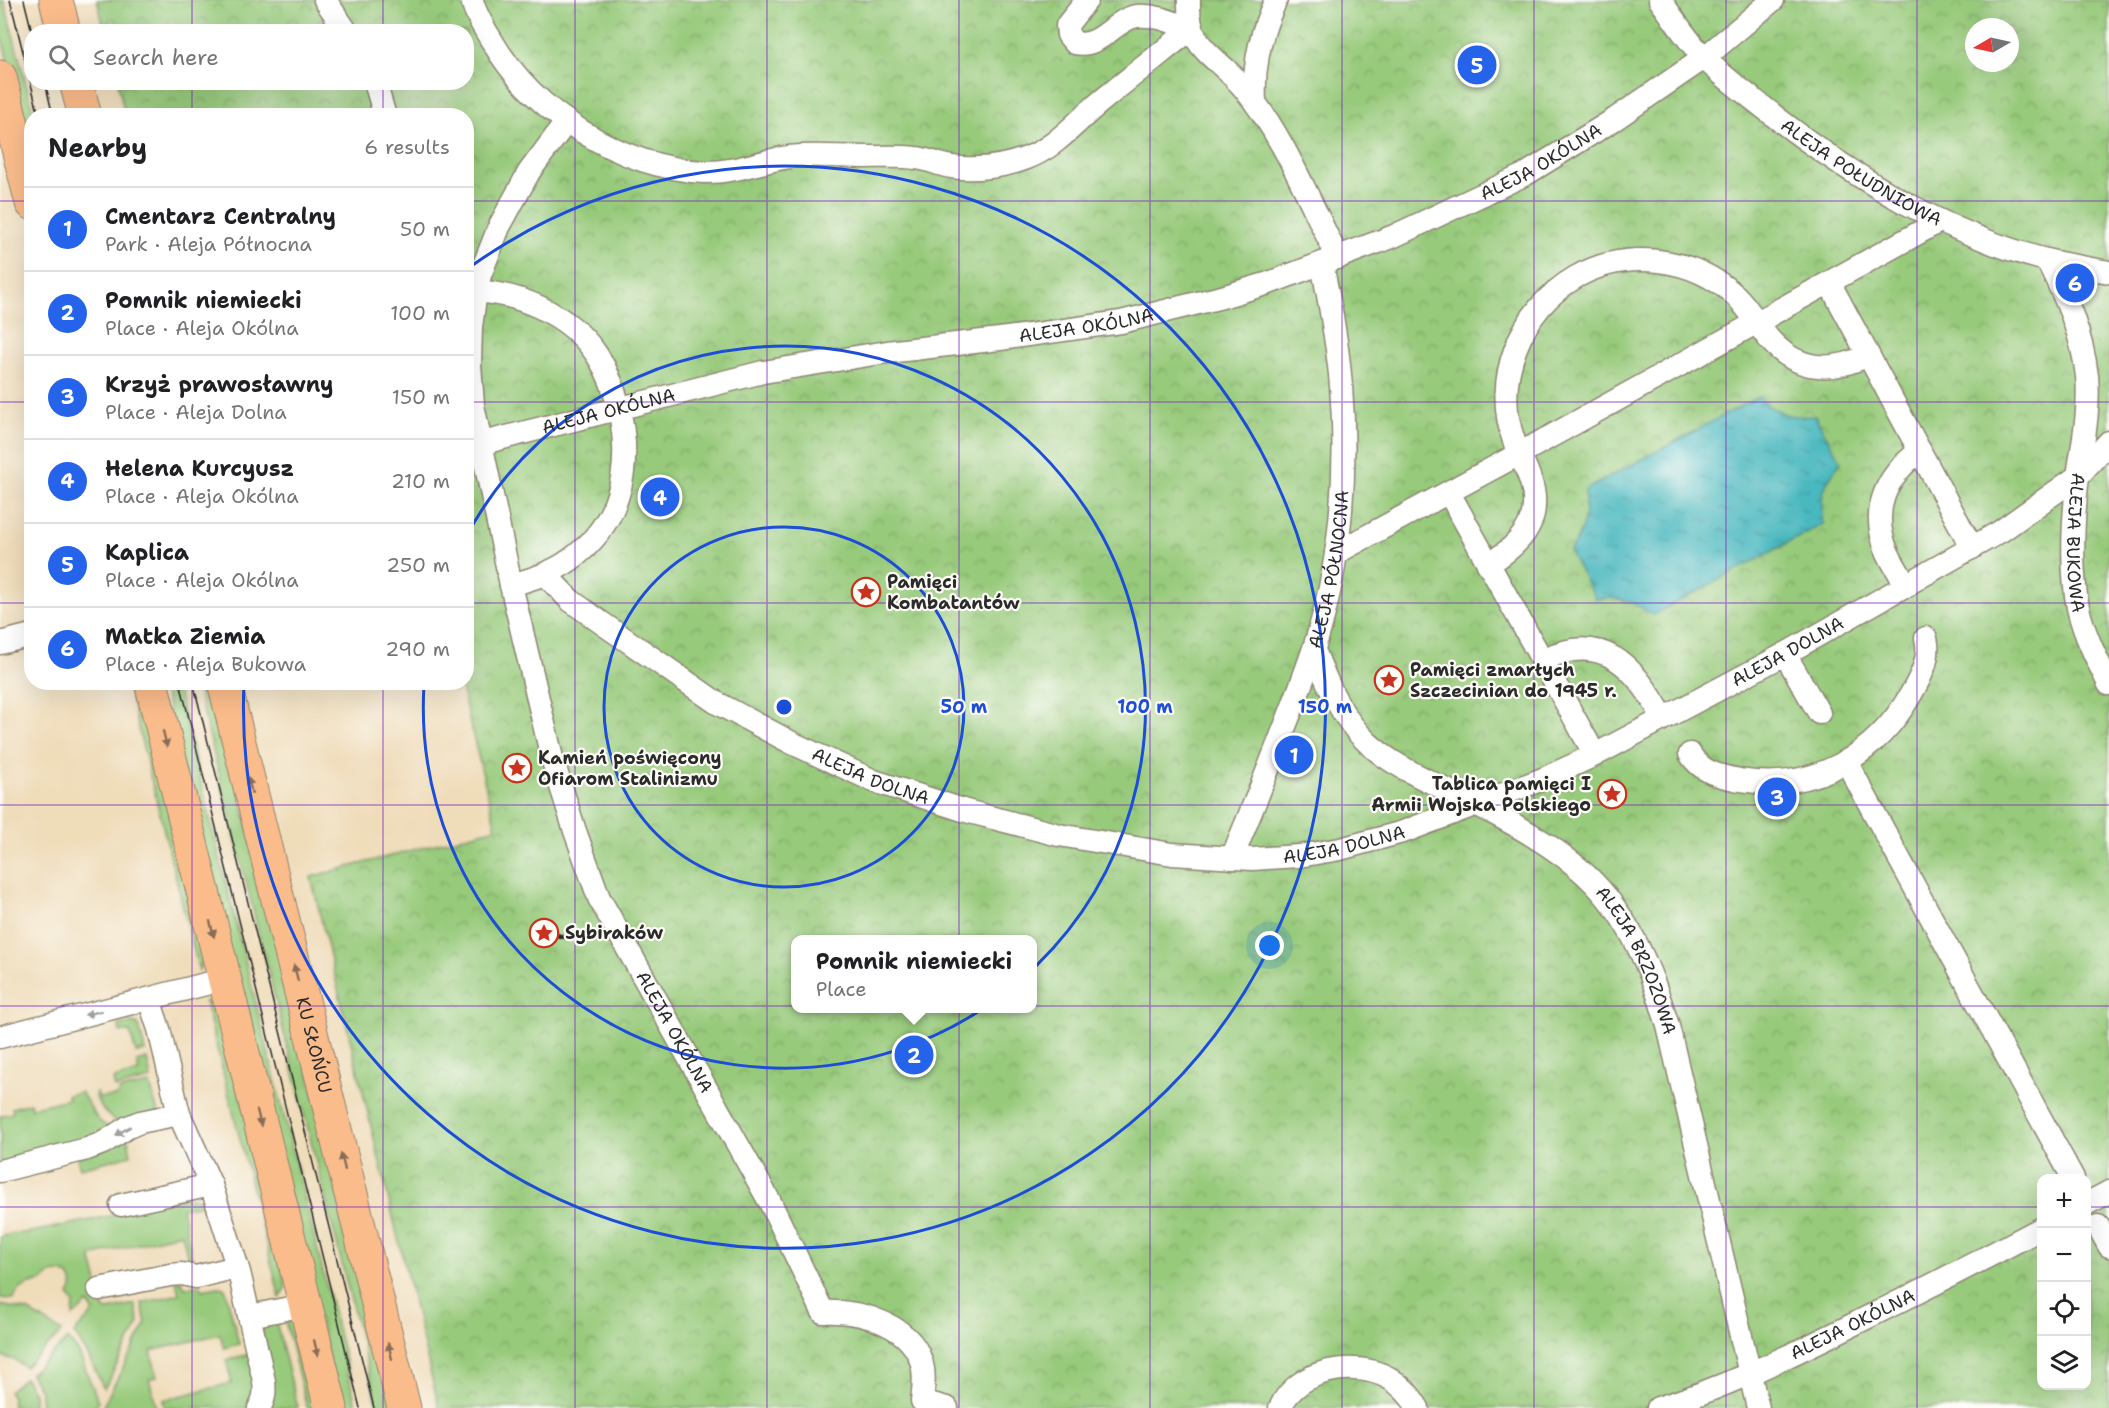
<!DOCTYPE html>
<meta charset="utf-8">
<style>
:root{--surface:#fff;--page:#f6f6f6;--text:#202124;--muted:#757577;--line:#e0e0e0;--accent:#2563eb}
body{margin:0;font-family:"Shantell Sans",sans-serif;background:var(--page);color:var(--text)}
.controls{position:absolute;right:18px;bottom:18px;display:grid;overflow:hidden;border-radius:12px;box-shadow:0 6px 24px #0002}
.controls button{width:54px;height:54px;display:grid;place-items:center;padding:0;border:0;border-bottom:2px solid var(--line);background:var(--surface);color:var(--text);font:30px sans-serif}
.compass{position:absolute;left:1965px;top:18px;width:54px;height:54px;border-radius:50%;background:var(--surface);box-shadow:0 6px 24px #0002;rotate:261deg}
.you{position:absolute;left:1270px;top:946px;width:21px;height:21px;margin:-15px;border:4px solid #fff;border-radius:50%;background:#1a73e8;box-shadow:0 0 0 9px #1a73e833}
.badge{display:grid;place-items:center;width:39px;height:39px;border-radius:50%;background:var(--accent);color:#fff;font-size:20px;font-weight:700}
.pin{position:absolute;translate:-50% -50%;border:3px solid #fff;box-shadow:0 2px 6px #0006}
.popup{position:absolute;left:791px;top:935px;width:246px;height:78px;box-sizing:border-box;display:grid;place-content:center;border-radius:12px;background:var(--surface);filter:drop-shadow(0 2px 4px #0005);font-size:20px;white-space:nowrap;color:var(--muted)}
.popup b{font-size:22px;color:var(--text)}
.popup::after{content:'';position:absolute;left:50%;top:100%;margin-left:-12px;border:12px solid transparent;border-top-color:var(--surface)}
.list{margin:0;padding:0;list-style:none}
h2{display:flex;justify-content:space-between;align-items:center;height:78px;margin:0;padding:0 24px;font-size:26px}
h2 small{font-size:20px;font-weight:400;color:var(--muted)}
.list li{display:grid;grid-template-columns:39px 1fr auto;gap:18px;align-items:center;box-sizing:border-box;height:84px;padding:0 24px;border-top:2px solid var(--line)}
.list b{display:block;font-size:22px;white-space:nowrap}
.list p{margin:0;font-size:20px;white-space:nowrap;color:var(--muted)}
.list em{font-size:20px;font-style:normal;color:var(--muted)}
.icon{flex:none;width:33px;height:33px;fill:none;stroke:currentColor;stroke-width:2;stroke-linecap:round;stroke-linejoin:round}
.map{position:relative;flex:none;width:2109px;height:1408px;overflow:hidden}
.search{position:absolute;background:var(--surface);box-shadow:0 6px 24px #0002;left:24px;top:24px;width:450px;height:66px;display:flex;align-items:center;gap:15px;box-sizing:border-box;padding:0 21px;border-radius:24px;color:var(--muted);font-size:22px}
.panel{position:absolute;background:var(--surface);box-shadow:0 6px 24px #0002;left:24px;top:108px;width:450px;height:582px;border-radius:24px}
.map>svg:first-child{display:block}
</style>
<div class="map">
<svg width="2109" height="1408" viewBox="0 0 2109 1408">
<defs>
<pattern id="park-crowns" width="20" height="18" patternUnits="userSpaceOnUse" patternTransform="scale(1.5)"><rect width="20" height="18" fill="#98ca7b"/><path d="M2 6a3 3 0 1 1 6 0M12 15a3 3 0 1 1 6 0" fill="none" stroke="#7ca465"/></pattern>
<pattern id="water-ripples" width="26" height="14" patternUnits="userSpaceOnUse" patternTransform="scale(1.5)"><rect width="26" height="14" fill="#49b8bf"/><path d="M2 4q2-2 4 0t4 0M15 11q2-2 4 0t4 0" fill="none" stroke="#3d969b"/></pattern>
</defs>
<rect width="100%" height="100%" fill="#fdfcf7"/>
<filter id="ink" filterUnits="userSpaceOnUse"><feTurbulence type="fractalNoise" baseFrequency=".0167" numOctaves="2"/><feDisplacementMap in="SourceGraphic" scale="12" xChannelSelector="R" yChannelSelector="G"/><feConvolveMatrix kernelMatrix="1 2 1 2 8 2 1 2 1" color-interpolation-filters="sRGB"/></filter>
<filter id="wash" filterUnits="userSpaceOnUse"><feTurbulence type="fractalNoise" baseFrequency=".008" numOctaves="4" result="noise"/><feDisplacementMap in="SourceGraphic" scale="24" xChannelSelector="R" yChannelSelector="G"/><feGaussianBlur stdDeviation="1.35" result="paint"/><feColorMatrix in="noise" values="0 0 0 0 0 0 0 0 0 0 0 0 0 0 0 0 0 1.4 0 .05"/><feComposite in="paint" operator="in"/></filter>
<g filter="url(#wash)">
<rect width="100%" height="100%" fill="#efdcb9"/>
<!-- grass -->
<path fill="#98ca7b" stroke="#627a53" stroke-width="1.5" d="M0,0H4L34,115L32,116L31,157L0,30Z
M127,683H139L205,958L199,970Z
M162,683H176L357,1408H341Z
M196,683H212L392,1408H378Z
M205,1001L212,1003L221,1010L286,1287L280,1298Z
M129,1023L137,1024L139,1026L145,1051L136,1053L130,1032H120L119,1025Z
M147,1059L151,1079L115,1088L113,1079L139,1072L137,1062Z
M150,1084L158,1114L119,1123C107,1116 98,1107 95,1093L97,1092L99,1098L117,1096L120,1090Z
M81,1092L98,1120L111,1129L104,1135L0,1163V1116L13,1113L12,1108L30,1103L31,1108L68,1099L67,1095Z
M127,1135L131,1155L80,1168L77,1158Z
M163,1198H203L206,1203L182,1208L195,1272L173,1266L189,1263L182,1233L91,1256L105,1311L135,1304L139,1323L104,1389L88,1355L74,1333L94,1312L88,1303L73,1316L74,1304L69,1295C82,1276 55,1262 43,1281C31,1283 18,1286 14,1299L0,1298V1237L15,1233H27L115,1215Z
M180,1280L185,1287L201,1285L202,1290L219,1287L225,1288L239,1344L224,1348L220,1334L151,1351L157,1377L149,1379L157,1408H102L146,1324L142,1303L179,1294L176,1281Z
M0,1305L29,1311L62,1332L25,1367L15,1360L0,1356Z
M284,1316L292,1318L319,1408H307Z
M275,1318L298,1408H269L262,1330L263,1322Z
M68,1339L79,1353L98,1401L94,1408H41V1392L30,1374Z
M251,1354C255,1373 263,1393 246,1408H165L163,1400L232,1383L226,1360Z
M25,1378L34,1393V1408L12,1406V1398L9,1391Z"/>
<!-- park -->
<path fill="url(#park-crowns)" stroke="#627a53" stroke-width="1.5" fill-rule="evenodd" d="M97,0H2109V1408H439L311,877L496,828L460,683L466,682V116L125,115L118,83L466,82V32L105,31ZM1974,27H2010V63H1974ZM796,940H1032V1008H796ZM2042,1178H2086V1386H2042Z"/>
<!-- water -->
<path fill="url(#water-ripples)" stroke="#3a7275" stroke-width="1.5" d="M1758,397C1776,414 1791,418 1815,416L1841,462C1823,484 1819,496 1823,524L1653,615C1634,602 1619,595 1596,599L1569,551C1585,532 1586,514 1585,490Z"/>
</g>
<g filter="url(#ink)">
<g fill="none" stroke-linecap="round" stroke-linejoin="round">
<!-- street casing -->
<g stroke="#8d8472" stroke-width="25">
<g id="street">
<path d="M325,0L347,32"/>
<path d="M472,0C475,14 484,28 492,41C534,113 620,167 704,172C735,173 759,161 789,157C814,154 841,157 866,157C883,157 900,156 916,158C928,159 939,165 951,167C976,170 1004,167 1027,158C1056,147 1076,122 1099,103C1129,78 1160,54 1191,29"/>
<path d="M1087,0L1067,25L1068,35L1075,43C1101,49 1114,19 1137,16C1156,14 1174,23 1191,29"/>
<path d="M1189,0C1187,50 1214,53 1242,86C1283,134 1309,201 1338,258"/>
<path id="s1" d="M1660,0C1674,19 1688,41 1704,58C1726,80 1754,99 1778,119C1858,180 1947,234 2046,260C2067,265 2088,268 2109,272"/>
<path d="M375,82L385,116"/>
<path d="M1255,102C1253,66 1260,33 1276,0"/>
<path id="s2" d="M567,121L529,172L499,227L480,275L476,291L471,327L470,364L473,405L511,585L552,758L575,831L599,898L770,1202L823,1312C861,1310 916,1325 923,1369C925,1380 923,1390 922,1401L947,1408"/>
<path id="s3" d="M2047,260C2066,298 2082,333 2087,376C2090,410 2083,442 2078,476C2073,518 2070,566 2078,608C2084,634 2097,660 2109,684"/>
<path d="M1830,284L1972,548"/>
<path d="M466,291C516,291 569,313 597,355C609,373 616,393 620,414C632,471 619,525 570,560C552,573 532,579 511,585"/>
<path id="s4" d="M467,447L763,372L887,352L1000,339L1121,322L1222,297L1269,283L1394,236L1526,174L1615,119L1704,58L1773,0"/>
<path d="M1449,493L1595,755"/>
<path d="M1336,553L1519,454L1940,221"/>
<path d="M1488,564C1509,552 1533,532 1534,506C1536,482 1522,463 1514,441C1492,379 1520,310 1576,277C1627,248 1694,257 1737,297C1750,310 1758,326 1770,340C1797,371 1833,373 1868,355"/>
<path id="s5" d="M545,574L570,600L599,621L717,703L792,743L874,781L966,811L1059,835L1172,854L1252,859L1299,856L1340,849L1403,832L1543,779L1595,755L1785,654L2001,531L2078,476L2109,442"/>
<path d="M1907,586C1900,575 1893,564 1888,553C1869,512 1885,476 1920,451"/>
<path d="M0,643L32,635"/>
<path id="s6" d="M1314,650C1327,683 1341,718 1368,743C1393,766 1425,779 1455,794C1497,814 1552,843 1586,875C1629,915 1652,971 1668,1026L1758,1408"/>
<path d="M1785,654L1819,713"/>
<path d="M1542,660C1603,630 1636,667 1663,718"/>
<path d="M1690,754C1702,773 1719,776 1740,780C1813,792 1875,757 1911,694C1921,677 1931,657 1926,638"/>
<path d="M1846,761L2073,1178"/>
<path id="s7" d="M1232,858C1260,789 1289,721 1313,651C1341,567 1348,473 1341,386C1338,345 1330,304 1322,264"/>
<path d="M149,999L159,1029L179,1114L211,1185L239,1272L264,1381C265,1391 265,1399 259,1408"/>
<path d="M0,1037L225,979"/>
<path d="M0,1171L87,1149L103,1143L128,1127L140,1122L179,1114"/>
<path d="M2086,1204L2109,1192"/>
<path d="M121,1205L211,1185"/>
<path d="M2098,1226L2109,1246"/>
<path d="M99,1289L170,1275L182,1274L196,1277L237,1267"/>
<path d="M250,1316L305,1305"/>
<path d="M1280,1408C1297,1369 1354,1359 1389,1378C1401,1385 1411,1396 1418,1408"/>
<path id="s8" d="M1658,1408C1721,1389 1783,1359 1842,1330C1909,1297 1976,1263 2042,1228"/>
</g>
</g>
<!-- primary casing -->
<g stroke="#8d8472" stroke-width="35">
<g id="primary">
<path d="M56,0L64,32"/>
<path d="M0,77L32,203"/>
<path d="M76,82L85,116"/>
<path d="M151,682L331,1408"/>
<path id="s9" d="M224,682L404,1408"/>
</g>
</g>
<!-- street -->
<use href="#street" stroke="#fff" stroke-width="22"/>
<!-- primary -->
<use href="#primary" stroke="#fabc8b" stroke-width="33"/>
<!-- tram -->
<path stroke="#2b2b2b" stroke-width="1.5" d="M10,0L39,116
M24,0L32,32
M45,82L53,116
M180,682L360,1408
M193,682L374,1408"/>
<!-- rail -->
<path stroke="#2b2b2b" stroke-width="4.5" d="M537,931L565,937"/>
</g>
<!-- one-way arrows -->
<defs><path id="oneway-solid" d="M-6-.8H1V-3.2L6.5 0L1 3.2V.8H-6Z" transform="scale(1.5)"/></defs>
<g fill="#886c56">
<use href="#oneway-solid" transform="translate(165 739) rotate(76)"/>
<use href="#oneway-solid" transform="translate(250 786) rotate(-104)"/>
<use href="#oneway-solid" transform="translate(212 929) rotate(76)"/>
<use href="#oneway-solid" transform="translate(296 973) rotate(-104)"/>
<use href="#oneway-solid" transform="translate(259 1118) rotate(76)"/>
<use href="#oneway-solid" transform="translate(343 1162) rotate(-104)"/>
<use href="#oneway-solid" transform="translate(316 1348) rotate(76)"/>
<use href="#oneway-solid" transform="translate(390 1351) rotate(-104)"/>
</g>
<g fill="#a0a0a0">
<use href="#oneway-solid" transform="translate(93 1013) rotate(166)"/>
<use href="#oneway-solid" transform="translate(123 1131) rotate(149)"/>
</g>
</g>
<!-- grid -->
<path fill="none" stroke="#7b2cbf" stroke-width="1.5" stroke-opacity="0.55" d="M192,0V32M383,0V32M575,0V1408M767,0V1408M959,0V1408M1150,0V1408M1342,0V1408M1534,0V1408M1726,0V1408M1917,0V1408M192,82V116M383,82V116M0,201H32M466,201H2109M0,402H32M466,402H2109M0,603H32M466,603H2109M192,682V1408M383,682V1408M0,805H2109M0,1006H2109M0,1207H2042M2086,1207H2109"/>
<!-- distance rings -->
<g fill="none" stroke="#1d4ed8" stroke-width="3">
<circle cx="784" cy="707" r="180"/>
<path d="M467 535A361 361 0 1 1 424 685"/>
<path d="M470 267A541 541 0 1 1 244 683"/>
</g>
<!-- icons -->
<defs>
<g id="sight-ring" transform="scale(1.5)"><circle r="9.5" fill="#fdfcf7" stroke="#c8321e" stroke-width="1.5"/><path d="M0-6L1.8-2.2L6-1.7L2.9 1.2L3.7 5.4L0 3.3L-3.7 5.4L-2.9 1.2L-6-1.7L-1.8-2.2Z" fill="#c8321e"/></g>
</defs>
<g fill-rule="evenodd">
<use href="#sight-ring" x="866" y="592"/>
<use href="#sight-ring" x="1389" y="680"/>
<use href="#sight-ring" x="517" y="768"/>
<use href="#sight-ring" x="1612" y="794"/>
<use href="#sight-ring" x="544" y="933"/>
</g>
<g text-anchor="middle" stroke-width="4.5" stroke-linejoin="round" paint-order="stroke">
<!-- street labels -->
<g font-size="18" fill="#2b2b2b" stroke="#fdfcf7">
<text dy="6" stroke="none"><textPath href="#s4" startOffset="1118">ALEJA OKÓLNA</textPath></text>
<text dy="6" stroke="none"><textPath href="#s1" startOffset="268">ALEJA POŁUDNIOWA</textPath></text>
<text dy="6" stroke="none"><textPath href="#s4" startOffset="632">ALEJA OKÓLNA</textPath></text>
<text dy="6" stroke="none"><textPath href="#s4" startOffset="146">ALEJA OKÓLNA</textPath></text>
<text dy="6" stroke="none"><textPath href="#s3" startOffset="291">ALEJA BUKOWA</textPath></text>
<text dy="6" stroke="none"><textPath href="#s7" startOffset="306">ALEJA PÓŁNOCNA</textPath></text>
<text dy="6" stroke="none"><textPath href="#s5" startOffset="1358">ALEJA DOLNA</textPath></text>
<text dy="6" stroke="none"><textPath href="#s5" startOffset="386">ALEJA DOLNA</textPath></text>
<text dy="6" stroke="none"><textPath href="#s5" startOffset="872">ALEJA DOLNA</textPath></text>
<text dy="6" stroke="none"><textPath href="#s6" startOffset="465">ALEJA BRZOZOWA</textPath></text>
<text dy="6" stroke="none"><textPath href="#s2" startOffset="972">ALEJA OKÓLNA</textPath></text>
<text dy="6" stroke="none"><textPath href="#s9" startOffset="374">KU SŁOŃCU</textPath></text>
<text dy="6" stroke="none"><textPath href="#s8" startOffset="212">ALEJA OKÓLNA</textPath></text>
</g>
<!-- poi labels -->
<g font-size="18" font-weight="bold" fill="#2b2b2b" stroke="#fdfcf7" text-anchor="start">
<text x="887" y="588">Pamięci<tspan x="887" dy="21">Kombatantów</tspan></text>
<text x="1410" y="676">Pamięci zmarłych<tspan x="1410" dy="21">Szczecinian do 1945 r.</tspan></text>
<text x="538" y="764">Kamień poświęcony<tspan x="538" dy="21">Ofiarom Stalinizmu</tspan></text>
<text x="1591" y="790" text-anchor="end">Tablica pamięci I<tspan x="1591" dy="21">Armii Wojska Polskiego</tspan></text>
<text x="565" y="939">Sybiraków</text>
</g>
</g>
<circle cx="784" cy="707" r="9" fill="#1d4ed8" stroke="#fdfcf7" stroke-width="3"/>
<g font-size="18" text-anchor="middle" font-weight="bold" fill="#1d4ed8" stroke="#fdfcf7" stroke-width="4.5" stroke-linejoin="round" paint-order="stroke">
<text x="964" y="713">50 m</text>
<text x="1145" y="713">100 m</text>
<text x="1325" y="713">150 m</text>
</g>
</svg>
<div class="controls">
<button>+</button>
<button>−</button>
<button><svg class="icon" aria-label="locate" viewBox="0 0 24 24"><circle cx="12" cy="12" r="6"/><path d="M12 2v4M12 18v4M2 12h4M18 12h4"/></svg></button>
<button><svg class="icon" aria-label="layers" viewBox="0 0 24 24"><path d="M12 4l9 5-9 5-9-5zM3 14l9 5 9-5"/></svg></button>
</div>
<svg class="compass" viewBox="-18 -18 36 36"><path d="M0-13l5 13h-10z" fill="#e53935"/><path d="M0 13l5-13h-10z" fill="#757577"/></svg>
<div class="you"></div>
<div class="pin badge" style="left:1294px;top:755px">1</div>
<div class="pin badge" style="left:914px;top:1055px">2</div>
<div class="popup"><b>Pomnik niemiecki</b>Place</div>
<div class="pin badge" style="left:1777px;top:797px">3</div>
<div class="pin badge" style="left:660px;top:497px">4</div>
<div class="pin badge" style="left:1477px;top:65px">5</div>
<div class="pin badge" style="left:2075px;top:283px">6</div>
<div class="search"><svg class="icon" aria-label="search" viewBox="0 0 24 24"><circle cx="10" cy="10" r="6"/><path d="M15 15l6 6"/></svg>Search here</div>
<section class="panel">
<h2>Nearby<small>6 results</small></h2>
<ul class="list">
<li><span class="badge">1</span><div><b>Cmentarz Centralny</b><p>Park · Aleja Północna</p></div><em>50 m</em></li>
<li><span class="badge">2</span><div><b>Pomnik niemiecki</b><p>Place · Aleja Okólna</p></div><em>100 m</em></li>
<li><span class="badge">3</span><div><b>Krzyż prawosławny</b><p>Place · Aleja Dolna</p></div><em>150 m</em></li>
<li><span class="badge">4</span><div><b>Helena Kurcyusz</b><p>Place · Aleja Okólna</p></div><em>210 m</em></li>
<li><span class="badge">5</span><div><b>Kaplica</b><p>Place · Aleja Okólna</p></div><em>250 m</em></li>
<li><span class="badge">6</span><div><b>Matka Ziemia</b><p>Place · Aleja Bukowa</p></div><em>290 m</em></li>
</ul>
</section>
</div>
